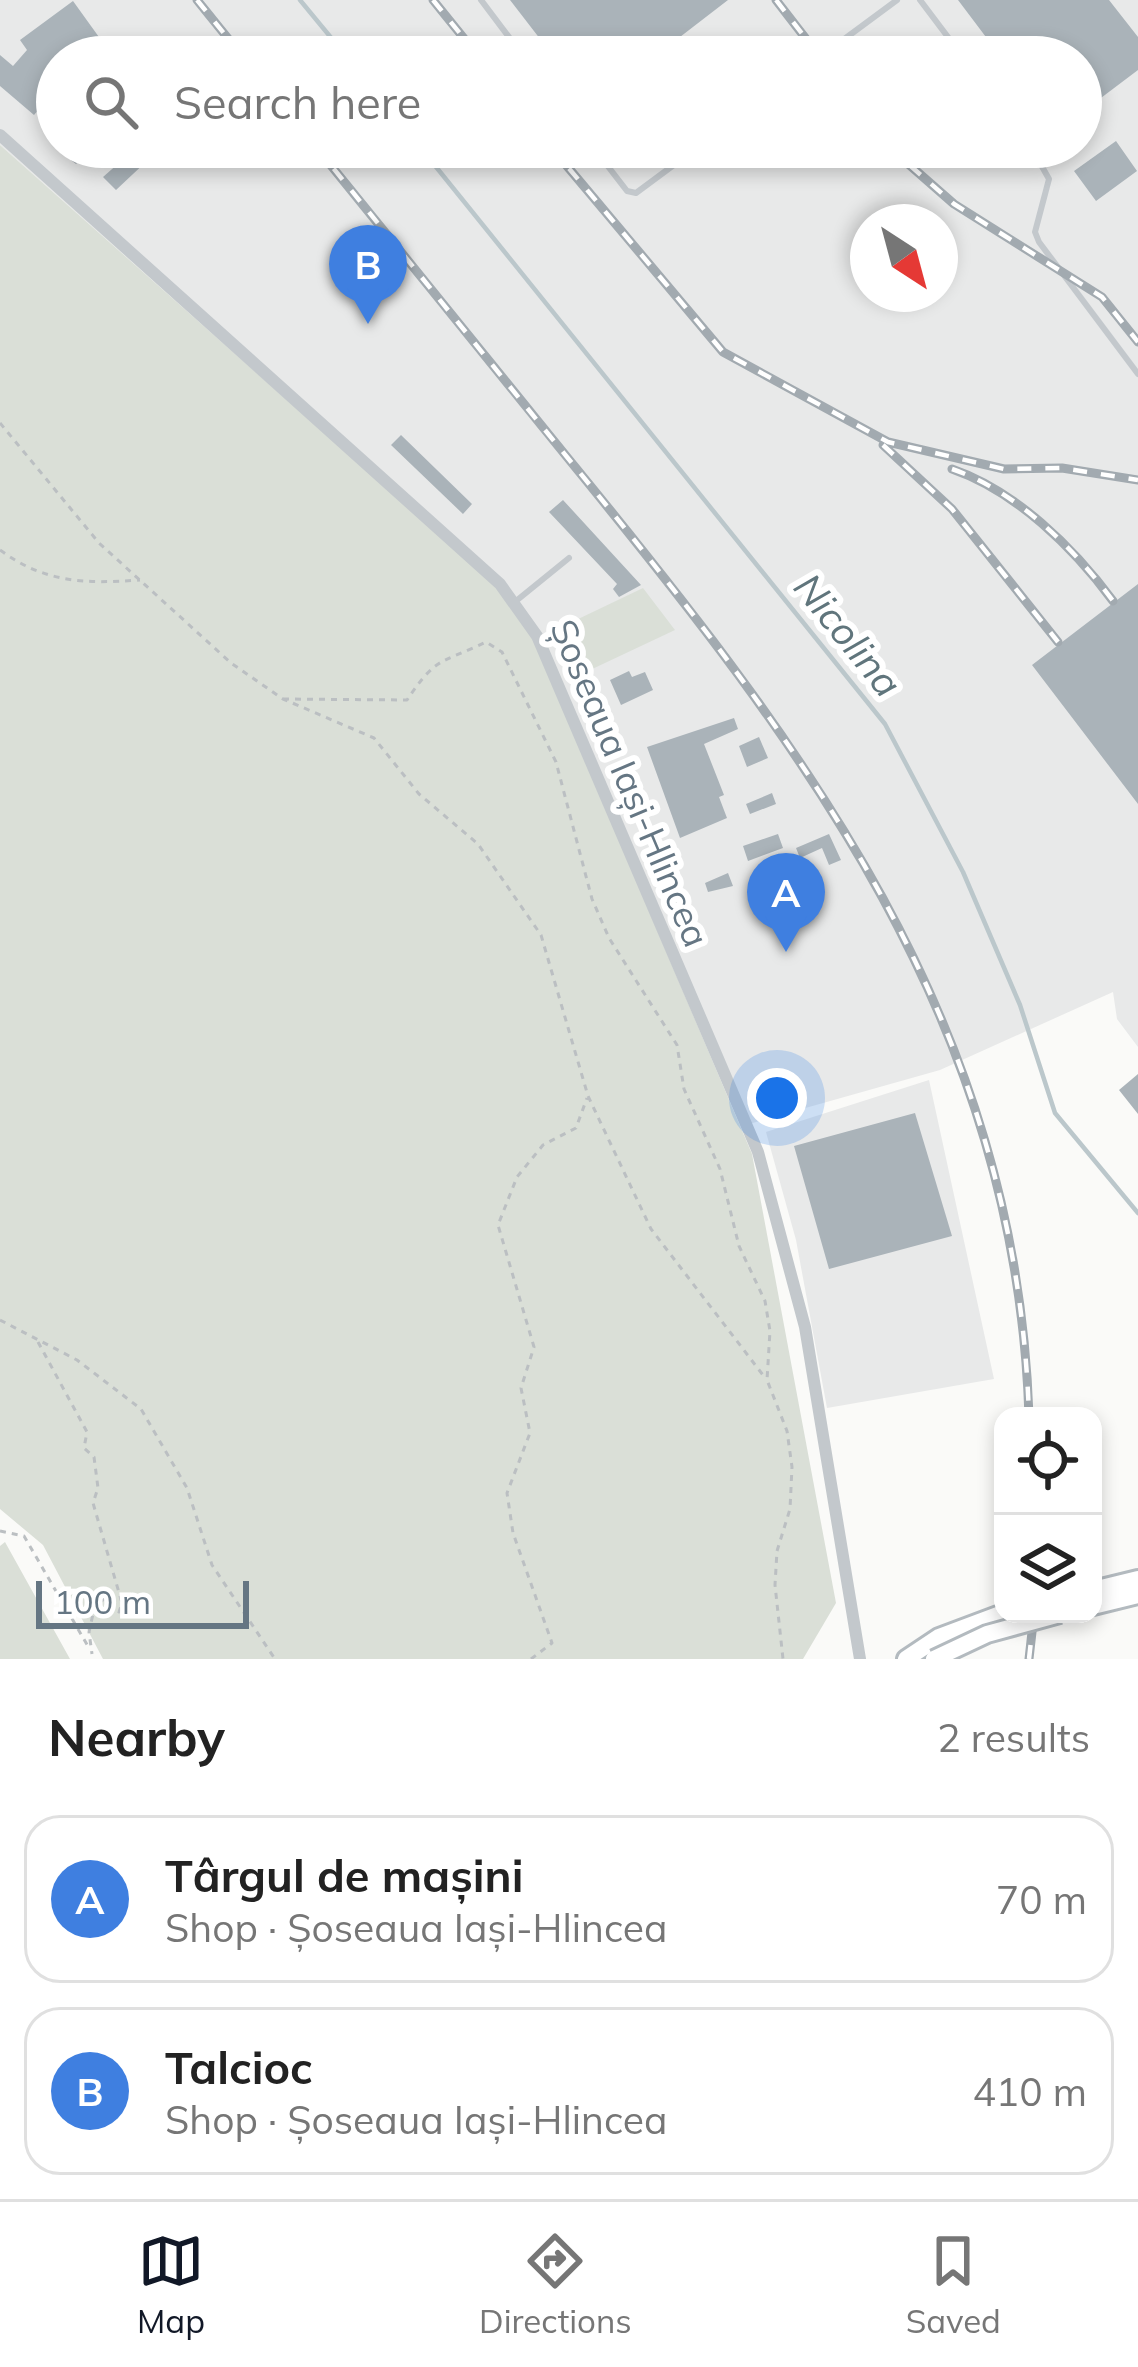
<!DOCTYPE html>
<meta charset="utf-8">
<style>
:root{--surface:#fff;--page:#f6f6f6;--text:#222;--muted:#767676;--line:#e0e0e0;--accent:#111827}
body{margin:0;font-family:Mulish,sans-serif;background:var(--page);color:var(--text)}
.controls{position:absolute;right:36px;bottom:36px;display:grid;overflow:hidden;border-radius:24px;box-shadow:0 6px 18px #0003}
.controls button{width:108px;height:108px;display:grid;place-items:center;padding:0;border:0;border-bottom:3px solid var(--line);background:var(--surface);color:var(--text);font:60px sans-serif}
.compass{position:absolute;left:850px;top:204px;width:108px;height:108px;border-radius:50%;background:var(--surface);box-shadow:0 6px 18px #0003;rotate:144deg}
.scale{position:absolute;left:36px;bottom:30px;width:213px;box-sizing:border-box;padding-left:12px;border:6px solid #657683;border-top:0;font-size:33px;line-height:42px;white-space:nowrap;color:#657683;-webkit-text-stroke:9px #fff;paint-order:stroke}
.you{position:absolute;left:777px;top:1098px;width:42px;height:42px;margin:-30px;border:9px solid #fff;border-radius:50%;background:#1a73e8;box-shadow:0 0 0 18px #1a73e833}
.badge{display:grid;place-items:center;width:78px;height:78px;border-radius:50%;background:var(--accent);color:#fff;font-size:39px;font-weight:700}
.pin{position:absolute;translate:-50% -99px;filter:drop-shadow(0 3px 6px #0008)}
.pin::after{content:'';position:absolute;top:63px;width:42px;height:36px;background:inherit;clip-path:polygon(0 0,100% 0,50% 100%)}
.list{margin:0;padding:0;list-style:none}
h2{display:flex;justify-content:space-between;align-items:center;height:156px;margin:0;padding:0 48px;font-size:51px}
h2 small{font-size:39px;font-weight:400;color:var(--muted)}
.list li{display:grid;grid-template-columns:78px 1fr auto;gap:36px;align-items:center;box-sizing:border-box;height:168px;margin:0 24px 24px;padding:0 24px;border:3px solid var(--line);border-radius:36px}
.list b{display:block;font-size:45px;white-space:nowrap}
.list p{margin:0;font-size:39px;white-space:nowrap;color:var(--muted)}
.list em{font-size:39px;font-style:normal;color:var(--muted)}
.icon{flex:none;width:66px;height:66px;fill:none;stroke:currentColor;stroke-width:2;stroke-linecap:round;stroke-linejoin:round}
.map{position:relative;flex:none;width:1138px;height:1659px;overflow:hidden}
.search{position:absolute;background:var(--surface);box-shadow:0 6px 18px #0003;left:36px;right:36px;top:36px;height:132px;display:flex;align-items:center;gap:30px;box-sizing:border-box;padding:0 42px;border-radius:66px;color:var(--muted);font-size:45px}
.sheet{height:540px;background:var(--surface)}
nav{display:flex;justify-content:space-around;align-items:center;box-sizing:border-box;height:168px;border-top:3px solid var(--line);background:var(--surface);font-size:33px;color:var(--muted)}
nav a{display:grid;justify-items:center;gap:6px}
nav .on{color:var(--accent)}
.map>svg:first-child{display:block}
</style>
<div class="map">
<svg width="1138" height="1659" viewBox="0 0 1138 1659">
<rect width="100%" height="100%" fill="#fafaf8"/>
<!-- built -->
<path fill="#e8e9e9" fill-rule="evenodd" d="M0,0H1138V1047L1117,1019L1113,992L940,1070L742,1126L520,607L0,145ZM57,57H1081V147H57ZM868,222H940V294H868Z
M929,1080L994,1379L827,1408L796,1240L766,1132Z"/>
<!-- green -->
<path fill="#dadfd7" d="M0,145L520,607L752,1154L836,1603L803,1659H103L43,1545L0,1509Z
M643,588L675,630L571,679L551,632Z
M5,1542L70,1659H0V1546Z"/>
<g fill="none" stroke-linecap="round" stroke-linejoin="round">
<!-- stream -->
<path stroke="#bbc7cb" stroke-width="4.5" d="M300,0L347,57
M420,147L885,724L963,872L1020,1005L1055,1113L1138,1213"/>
</g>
<!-- building -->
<path fill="#aab3b9" d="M510,0H728L654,57H554Z
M958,0H1109L1138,37V70L1081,113V57H1001Z
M73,1L109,51L102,57H57V88L34,115L0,86V55L13,66L27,50L20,40Z
M1116,141L1137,171L1096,201L1074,171Z
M54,147H82L87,153L76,164Z
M137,147L149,159L116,190L103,177Z
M401,435L472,504L463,514L391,445Z
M563,500L641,585L619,597L613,589L617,584L549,512Z
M1138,584V804L1032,665Z
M629,671L632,677L645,672L653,690L621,705L610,680Z
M734,718L738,729L704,744L724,795L719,797L727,818L680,838L647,747Z
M759,737L768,758L747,767L739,746Z
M772,793L776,804L750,814L746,804Z
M778,834L783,848L748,861L743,846Z
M829,834L841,860L829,865L822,848L800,858L796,848Z
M728,873L733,886L708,892L705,883Z
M1138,1074V1114L1119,1090Z
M915,1113L952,1236L829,1269L794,1146Z"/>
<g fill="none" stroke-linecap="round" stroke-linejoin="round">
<!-- secondary casing -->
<g stroke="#b3babf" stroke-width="22">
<path id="secondary" d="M1093,1590L1138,1579
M1093,1606L1138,1595
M906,1659L939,1637L1003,1613"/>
</g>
<!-- path -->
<path stroke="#bbbfc2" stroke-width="3" stroke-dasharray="6 6" stroke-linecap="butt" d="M0,423L99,543L231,663L283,699L374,738L419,794L478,844L541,935L588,1096L651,1229L766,1379
M0,550C45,583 85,584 140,580
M283,699L407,700C437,655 441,664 486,642L502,652L556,762L592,899L609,938L677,1045L684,1089L720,1169L739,1246L765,1301L770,1331L767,1380L787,1431L792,1467L790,1509L777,1551L775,1585L783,1659
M0,1320L77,1360L141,1409L187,1488L212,1565L275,1659
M38,1342L87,1432L84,1448L94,1457L98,1488L93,1503L122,1603L119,1612L106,1598L95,1605L89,1632L92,1654
M0,1531L24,1536L89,1648
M531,1659L552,1643L513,1533L507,1493L530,1433L521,1388L534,1347L498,1225L517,1177L543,1145L576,1128L587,1098"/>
<!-- lane -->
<path stroke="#c3c8cc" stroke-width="6" d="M481,0L524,57
M920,0L963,57
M820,57L897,0
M593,147L627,191L636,193L698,147
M1031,147L1049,179L1035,232L1039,242L1138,374
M516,601L569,558"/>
<!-- street -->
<path stroke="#c3c8cc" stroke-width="12" d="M0,135L500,584L537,636L758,1152L805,1327L860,1659"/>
<!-- secondary -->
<use href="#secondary" stroke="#fff" stroke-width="16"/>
<!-- rail casing -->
<g stroke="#a2aab0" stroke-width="9">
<path id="rail" d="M197,0L243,57
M433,0L479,57
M776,0L820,57
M316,147C400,250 483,354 567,457C805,748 1016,1021 1029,1416
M551,147L723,352L888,442L1004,469L1062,468L1138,480
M889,147L954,204L1102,297L1138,342
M883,445L952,509L1058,642
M952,469C1016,491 1074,548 1113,601
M1029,1659L1034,1614"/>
</g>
<!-- rail -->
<use href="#rail" stroke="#fff" stroke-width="4.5" stroke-dasharray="14" stroke-linecap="butt"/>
<!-- secondary-bridge casing -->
<g stroke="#b3babf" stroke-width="22" stroke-linecap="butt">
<path id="secondary-bridge" d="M934,1659L987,1634L1060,1614"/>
</g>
<!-- secondary-bridge -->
<use href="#secondary-bridge" stroke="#fff" stroke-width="16"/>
</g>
<g text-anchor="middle" stroke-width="12" stroke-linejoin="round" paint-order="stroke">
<!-- street labels -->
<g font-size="36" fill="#657683" stroke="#fff">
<text transform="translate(630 783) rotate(67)" y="13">Șoseaua Iași-Hlincea</text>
</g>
<!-- water labels -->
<g font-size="39" font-style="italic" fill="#60757c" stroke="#fff">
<text transform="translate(848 635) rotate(51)" y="14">Nicolina</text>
</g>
</g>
</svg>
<div class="controls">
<button><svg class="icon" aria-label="locate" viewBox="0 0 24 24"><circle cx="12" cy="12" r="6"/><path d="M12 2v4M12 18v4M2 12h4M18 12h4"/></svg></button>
<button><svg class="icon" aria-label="layers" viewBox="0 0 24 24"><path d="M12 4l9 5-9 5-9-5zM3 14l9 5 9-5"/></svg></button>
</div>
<svg class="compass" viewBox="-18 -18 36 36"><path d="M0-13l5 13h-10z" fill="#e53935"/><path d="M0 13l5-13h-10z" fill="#767676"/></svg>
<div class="scale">100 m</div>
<div class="you"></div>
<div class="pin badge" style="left:786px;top:952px;background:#3f7fe0">A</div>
<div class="pin badge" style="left:368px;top:324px;background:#3f7fe0">B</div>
<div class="search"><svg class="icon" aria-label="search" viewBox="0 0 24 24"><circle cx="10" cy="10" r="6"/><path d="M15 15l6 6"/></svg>Search here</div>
</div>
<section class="sheet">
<h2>Nearby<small>2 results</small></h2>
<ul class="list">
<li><span class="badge" style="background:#3f7fe0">A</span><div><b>Târgul de mașini</b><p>Shop · Șoseaua Iași-Hlincea</p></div><em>70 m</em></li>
<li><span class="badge" style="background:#3f7fe0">B</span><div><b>Talcioc</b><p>Shop · Șoseaua Iași-Hlincea</p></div><em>410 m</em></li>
</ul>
</section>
<nav>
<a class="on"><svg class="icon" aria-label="map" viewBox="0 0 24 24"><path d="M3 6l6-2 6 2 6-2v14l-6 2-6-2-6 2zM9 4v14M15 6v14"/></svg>Map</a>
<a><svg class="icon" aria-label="directions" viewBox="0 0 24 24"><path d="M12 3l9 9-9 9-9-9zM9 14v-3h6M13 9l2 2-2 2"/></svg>Directions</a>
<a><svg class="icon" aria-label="saved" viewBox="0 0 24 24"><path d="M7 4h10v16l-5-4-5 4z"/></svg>Saved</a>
</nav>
